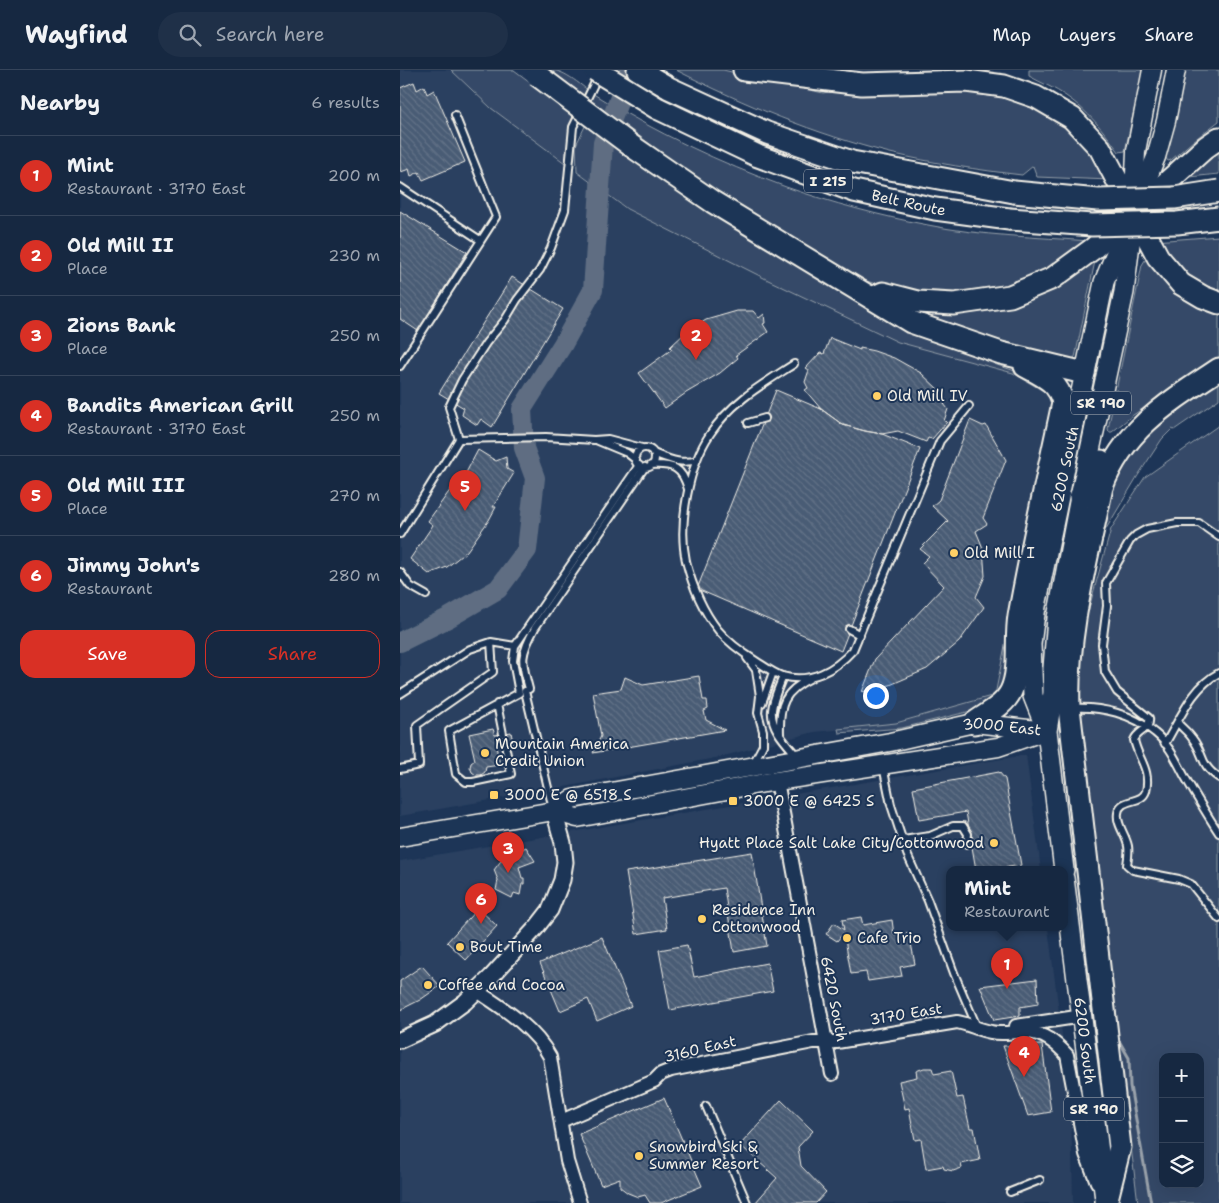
<!DOCTYPE html>
<meta charset="utf-8">
<style>
:root{--surface:#162841;--page:#1f3048;--text:#f1f3f6;--muted:#9ea6b1;--line:#35445a;--accent:#d93025}
body{margin:0;font-family:"Shantell Sans",sans-serif;background:var(--page);color:var(--text)}
.controls{position:absolute;right:15px;bottom:15px;display:grid;overflow:hidden;border-radius:10px;box-shadow:0 5px 20px #0002}
.controls button{width:45px;height:45px;display:grid;place-items:center;padding:0;border:0;border-bottom:1px solid var(--line);background:var(--surface);color:var(--text);font:25px sans-serif}
.you{position:absolute;left:475px;top:625px;width:18px;height:18px;margin:-12px;border:4px solid #fff;border-radius:50%;background:#1a73e8;box-shadow:0 0 0 8px #1a73e833}
.badge{display:grid;place-items:center;width:32px;height:32px;border-radius:50%;background:var(--accent);color:#fff;font-size:16px;font-weight:700}
.pin{position:absolute;translate:-50% -41px;filter:drop-shadow(0 1px 2px #0008)}
.pin::after{content:'';position:absolute;top:26px;width:18px;height:15px;background:inherit;clip-path:polygon(0 0,100% 0,50% 100%)}
.popup{position:absolute;left:546px;top:796px;width:122px;height:65px;box-sizing:border-box;display:grid;place-content:center;border-radius:10px;background:var(--surface);filter:drop-shadow(0 1px 4px #0005);font-size:16px;white-space:nowrap;color:var(--muted)}
.popup b{font-size:19px;color:var(--text)}
.popup::after{content:'';position:absolute;left:50%;top:100%;margin-left:-10px;border:10px solid transparent;border-top-color:var(--surface)}
.list{margin:0;padding:0;list-style:none}
h2{display:flex;justify-content:space-between;align-items:center;height:65px;margin:0;padding:0 20px;font-size:21px}
h2 small{font-size:16px;font-weight:400;color:var(--muted)}
.list li{display:grid;grid-template-columns:32px 1fr auto;gap:15px;align-items:center;box-sizing:border-box;height:80px;padding:0 20px;border-top:1px solid var(--line)}
.list b{display:block;font-size:19px;white-space:nowrap}
.list p{margin:0;font-size:16px;white-space:nowrap;color:var(--muted)}
.list em{font-size:16px;font-style:normal;color:var(--muted)}
.actions{display:flex;gap:10px;padding:15px 20px}
.actions a{flex:1;padding:11px 0;border:1px solid var(--accent);border-radius:15px;text-align:center;font-size:18px;color:var(--accent)}
.actions .main{background:var(--accent);color:#fff}
.icon{flex:none;width:28px;height:28px;fill:none;stroke:currentColor;stroke-width:2;stroke-linecap:round;stroke-linejoin:round}
.map{position:relative;flex:none;width:819px;height:1133px;overflow:hidden}
header{display:flex;align-items:center;gap:30px;box-sizing:border-box;height:70px;padding:0 25px;background:var(--surface);border-bottom:1px solid var(--line)}
header strong{font-size:24px}
nav{display:flex;gap:28px;margin-inline-start:auto;font-size:18px}
.search{width:350px;height:45px;background:var(--page);display:flex;align-items:center;gap:12px;box-sizing:border-box;padding:0 18px;border-radius:28px;color:var(--muted);font-size:19px}
main{display:flex}
aside{flex:1;background:var(--surface)}
.map>svg:first-child{display:block}
</style>
<header>
<strong>Wayfind</strong>
<div class="search"><svg class="icon" aria-label="search" viewBox="0 0 24 24"><circle cx="10" cy="10" r="6"/><path d="M15 15l6 6"/></svg>Search here</div>
<nav><a>Map</a><a>Layers</a><a>Share</a></nav>
</header>
<main>
<aside>
<h2>Nearby<small>6 results</small></h2>
<ul class="list">
<li><span class="badge">1</span><div><b>Mint</b><p>Restaurant · 3170 East</p></div><em>200 m</em></li>
<li><span class="badge">2</span><div><b>Old Mill II</b><p>Place</p></div><em>230 m</em></li>
<li><span class="badge">3</span><div><b>Zions Bank</b><p>Place</p></div><em>250 m</em></li>
<li><span class="badge">4</span><div><b>Bandits American Grill</b><p>Restaurant · 3170 East</p></div><em>250 m</em></li>
<li><span class="badge">5</span><div><b>Old Mill III</b><p>Place</p></div><em>270 m</em></li>
<li><span class="badge">6</span><div><b>Jimmy John's</b><p>Restaurant</p></div><em>280 m</em></li>
</ul>
<div class="actions"><a class="main">Save</a><a>Share</a></div>
</aside>
<div class="map">
<svg width="819" height="1133" viewBox="0 0 819 1133">
<defs>
<pattern id="building-back-hatch" width="6" height="6" patternUnits="userSpaceOnUse" patternTransform="scale(1.25)"><rect width="6" height="6" fill="#485b74"/><path d="M-1 5l2 2M0 0l6 6M5-1l2 2" fill="none" stroke="#637388"/></pattern>
</defs>
<rect width="100%" height="100%" fill="#1d3557"/>
<filter id="ink" filterUnits="userSpaceOnUse"><feTurbulence type="fractalNoise" baseFrequency=".02" numOctaves="2"/><feDisplacementMap in="SourceGraphic" scale="10" xChannelSelector="R" yChannelSelector="G"/><feConvolveMatrix kernelMatrix="1 2 1 2 8 2 1 2 1" color-interpolation-filters="sRGB"/></filter>
<g filter="url(#ink)">
<!-- built -->
<path fill="#2a4060" d="M0,0H51L91,38L226,139L498,272L613,303L655,328L595,625L496,654L414,662L320,687L159,718L0,746Z
M626,685L641,800H550V858H648L671,1033L673,1133H0V791Z"/>
<!-- grass -->
<path fill="#354a67" stroke="#949ea8" fill-rule="evenodd" d="M51,0H114L173,44L169,83L165,93L91,38Z
M150,0C166,0 182,17 195,25C255,62 320,93 386,117C432,133 480,146 528,155C581,166 637,167 690,171L678,182L621,215L559,227L484,217L464,210L320,123L281,97Z
M276,0H323L423,23L434,21L529,20L609,22L675,59L710,110L637,107L633,96L622,105C578,100 533,93 490,83C415,64 345,35 276,0Z
M629,0H743L725,81L719,82C704,61 688,41 666,26C655,18 641,13 629,6Z
M782,0H819V51L793,71L771,90L768,91L765,87Z
M186,54L245,97L361,174L492,254L597,295L636,308L656,326L607,617L591,636L502,658L439,663L438,659L496,653L595,625L655,328L613,303L498,272L366,209L227,139L177,102L176,75Z
M819,81V104L790,107Z
M819,166V227L797,216L755,171Z
M692,190L695,191L676,283L675,287L671,290L598,273L534,250L532,247L535,242Z
M745,190H749L819,242V289L733,345L712,362H709L708,359L742,195Z
M819,313V329L774,360L772,359L762,369L737,407L700,469L683,560L711,459L745,407L819,355V1133H738L673,610L702,449L725,384L769,345ZM763,987H800V1114H763Z"/>
<g fill="none" stroke-linecap="round" stroke-linejoin="round">
<!-- stream -->
<path stroke="#9aa2ab" stroke-width="3" d="M718,969L729,988L730,1016L751,1133"/>
<!-- river -->
<path stroke="#5e6d82" stroke-width="20" d="M0,572L48,548L98,519L127,480L135,408L124,378L122,339L163,274L193,220L203,73L230,0"/>
</g>
<!-- building -->
<path fill="url(#building-back-hatch)" stroke="#f4f1e8" d="M14,12L17,20L24,16L27,24L34,20L65,92L23,110L19,102L11,106L9,99L1,102L0,99V18Z
M0,141L67,182L18,261L0,249Z
M112,207L163,239L92,357L81,349L77,355L62,345L64,338L39,323Z
M337,241H353L359,248L364,244L365,253L363,254L368,262L336,285L338,288L320,303L286,323L265,338L239,303L272,279L270,277L286,262L306,250Z
M430,268L460,280V278L474,281L494,288L521,303L539,320L547,332L544,334L548,339L544,351L547,352L532,369L528,368L526,372L498,361L482,364L465,361L443,355L421,339L405,320L408,318L405,312L409,300L406,298L420,283L424,284Z
M376,320L421,339L443,355L465,361L482,364L520,379L441,581L297,519Z
M570,350L583,356L586,355L606,390L583,448L587,454L576,461L583,478L585,506L576,527L584,537L559,572L527,599L490,615L462,622L475,589L544,516L522,493L529,486L520,479L548,451L532,436L539,430Z
M78,380L96,391L106,387L107,399L114,403L93,437H96L89,450L67,481L47,497L29,504L10,489L33,455L28,451L56,412L59,416Z
M299,606L303,630H307L308,639L304,641L306,650L325,660L193,683L201,666L193,623L221,619L225,607L243,615Z
M93,659L95,665L111,662L113,673L96,676L100,695L86,697L85,702L81,705H76L72,702L70,697L71,693L75,690L69,664Z
M599,702L605,709L621,795L590,800H576L566,742L519,750L513,718Z
M126,777L135,791L119,797L122,808H124V814H122L120,825L114,823L112,828L96,820L98,810L94,800L103,788L104,789L111,784L115,780L116,781L121,778L122,779Z
M352,782L367,876L334,882L324,818L262,828L267,859L236,864L226,802Z
M78,838L97,856L66,890L47,872Z
M461,847L463,855L492,850L494,865L509,863L515,894L500,897L502,906L468,911L466,902L451,904L445,869L441,866L437,871L426,864L434,853L444,860L442,850Z
M202,867L231,936L197,951L188,929L160,941L140,893Z
M287,875L294,907L367,893L373,921L270,940L259,880Z
M22,896L40,916L20,930L0,940V911Z
M637,909L638,934L620,937V946L594,950L580,916Z
M642,975L651,1042L628,1046L603,976Z
M524,998H532L534,1004L551,1001L557,1028L563,1027L570,1058H574L580,1090L561,1094L562,1098L553,1101L544,1099L543,1096L526,1099L521,1069L515,1070L509,1038L505,1039L499,1011L517,1007L516,1001Z
M264,1028L302,1116L261,1133H250L245,1125L238,1127L228,1123L220,1117V1108L201,1115L179,1064Z
M381,1030L413,1061L398,1077L401,1096L426,1122L416,1133H355L377,1108L340,1075Z"/>
<g fill="none" stroke-linecap="round" stroke-linejoin="round">
<!-- service casing -->
<g stroke="#f4f1e8" stroke-width="10">
<path id="service" d="M0,117L80,170
M394,294C363,314 331,332 310,364C289,395 278,454 286,491C292,515 303,541 318,560C328,572 343,583 356,591C364,596 373,603 382,606C410,614 435,600 453,580L540,371L569,336
M0,296L96,147L55,45
M348,353L365,348
M59,369L146,367L194,370L208,369L242,378
M198,371L227,383L236,390
M235 388a10 10 0 1 1 20 0a10 10 0 1 1-20 0Z
M253,383C269,389 281,395 297,390
M251,395C273,394 282,397 288,419
M0,464L59,369L49,337L62,310L86,273L105,250L117,230L140,200L151,178L165,140L173,57L198,6
M819,467L799,453H777L747,459L736,465L730,471L706,513L707,536L702,574L705,602L717,622L749,648C751,660 738,660 734,670C738,689 751,699 746,721C742,735 720,727 718,743C716,754 726,765 728,776C729,782 728,789 727,795L733,800L779,809L791,814L819,849
M0,502L10,516L26,525
M449,559L460,565
M347,588L356,600L360,626L358,643L363,661V675L353,694
M383,606C379,617 373,629 372,640C370,658 387,674 398,687
M129,619C121,590 120,585 135,558L245,397
M125,621L153,739
M0,624L70,579L91,572L115,576
M362,633L373,602
M97,634L103,664
M672,638C701,636 733,644 755,663C769,674 777,692 785,707C796,726 807,745 819,763
M778,653C782,658 788,662 792,668C805,684 798,693 819,708
M380,664C379,635 384,621 411,608
M765,674C780,649 792,617 819,603
M105,675L111,704L73,712H66L56,704L49,661L119,623L113,591L115,576L239,395
M483,696L491,735L507,784L528,831L554,903L577,957
M0,699L19,695L17,655L93,602L91,572
M503,770L530,766L553,756H563L568,764L567,774
M306,1036L347,1133
M610,1122L640,1110"/>
</g>
<!-- minor casing -->
<g stroke="#f4f1e8" stroke-width="16">
<path id="minor" d="M377,711L432,1004
M77,921C103,938 135,958 150,987L167,1091L180,1133
M616,956L683,946
M161,1051L254,1011L261,1004L271,1000L413,972H437L557,952C569,954 579,960 591,962C603,965 615,961 627,962C644,963 656,973 667,985L686,1084L697,1112"/>
</g>
<!-- tertiary casing -->
<g stroke="#f4f1e8" stroke-width="19">
<path id="tertiary" d="M0,970L35,954L65,932L91,907L136,858L150,840L162,810L165,792L163,773L154,741"/>
</g>
<!-- secondary casing -->
<g stroke="#f4f1e8" stroke-width="21">
<g id="secondary">
<path d="M734,128L736,81L752,0"/>
<path d="M735,139L756,87L766,51L776,0"/>
<path d="M154,741L177,748L364,713L598,677L639,663"/>
<path id="s1" d="M0,767L154,741L172,729L490,672L574,653L647,661"/>
</g>
</g>
<!-- primary casing -->
<g stroke="#f4f1e8" stroke-width="22">
<g id="primary">
<path id="s2" d="M646,659L633,626L631,574L636,536L704,212L725,161"/>
<path d="M664,800L647,661L653,623V598L657,548L680,427L724,222L734,141"/>
<path id="s3" d="M664,808L705,1129"/>
</g>
</g>
<!-- motorway casing -->
<g stroke="#f4f1e8" stroke-width="25">
<g id="motorway">
<path d="M238,0L269,18L367,63L452,92L614,122"/>
<path d="M344,0L462,14L566,11L604,16L636,27L672,48L700,78L758,187L781,214L803,227L819,233"/>
<path id="s4" d="M257,38L358,86L454,121L535,139L609,149"/>
<path d="M233,77L313,132L511,252L601,283L684,303"/>
<path d="M472,228L483,223L518,232L554,234L610,226L653,208L694,178L806,77L819,68"/>
<path d="M680,427L701,391"/>
<path d="M574,653C586,644 604,636 611,621C621,600 615,569 619,546C632,474 648,404 663,333C659,312 643,306 625,296"/>
<path d="M706,1133L720,1077L669,638C666,563 687,490 702,417C724,359 769,332 819,299"/>
</g>
</g>
<!-- service -->
<use href="#service" stroke="#1d3557" stroke-width="6"/>
<!-- minor -->
<use href="#minor" stroke="#1d3557" stroke-width="12"/>
<!-- tertiary -->
<use href="#tertiary" stroke="#1d3557" stroke-width="15"/>
<!-- secondary -->
<use href="#secondary" stroke="#1d3557" stroke-width="18"/>
<!-- primary -->
<use href="#primary" stroke="#1d3557" stroke-width="19"/>
<!-- motorway -->
<use href="#motorway" stroke="#1d3557" stroke-width="21"/>
<!-- motorway-bridge casing -->
<g stroke="#f4f1e8" stroke-width="25" stroke-linecap="butt">
<path id="motorway-bridge" d="M195,0L257,38
M137,5L233,77
M614,122L698,130L774,128L819,121
M609,149L692,155L777,153L819,148"/>
</g>
<!-- motorway-bridge -->
<use href="#motorway-bridge" stroke="#1d3557" stroke-width="21"/>
</g>
</g>
<!-- markers -->
<g fill="#ffd166" stroke="#1d3557" stroke-width="2">
<circle cx="477" cy="326" r="5"/>
<circle cx="554" cy="483" r="5"/>
<circle cx="85" cy="683" r="5"/>
<rect x="89" y="720" width="10" height="10" rx="2.5"/>
<rect x="328" y="726" width="10" height="10" rx="2.5"/>
<circle cx="594" cy="773" r="5"/>
<circle cx="302" cy="849" r="5"/>
<circle cx="447" cy="868" r="5"/>
<circle cx="60" cy="877" r="5"/>
<circle cx="28" cy="915" r="5"/>
<circle cx="239" cy="1086" r="5"/>
</g>
<g text-anchor="middle" stroke-width="4" stroke-linejoin="round" paint-order="stroke">
<!-- shield labels -->
<g fill="#1d3557" stroke="#b4b9bc" stroke-width="1">
<rect x="404" y="99.5" width="48" height="23" rx="4"/>
<rect x="671" y="321.5" width="60" height="23" rx="4"/>
<rect x="664" y="1027.5" width="60" height="23" rx="4"/>
</g>
<g font-size="14" font-weight="bold" fill="#f4f1e8">
<text x="428" y="116">I 215</text>
<text x="701" y="338">SR 190</text>
<text x="694" y="1044">SR 190</text>
</g>
<!-- street labels -->
<g font-size="15" fill="#f4f1e8" stroke="#1d3557">
<text dy="5" stroke="none"><textPath href="#s4" startOffset="270">Belt Route</textPath></text>
<text dy="5" stroke="none"><textPath href="#s2" startOffset="266">6200 South</textPath></text>
<text dy="5" stroke="none"><textPath href="#s1" startOffset="615">3000 East</textPath></text>
<text transform="translate(434 929) rotate(79)" y="5">6420 South</text>
<text transform="translate(506 944) rotate(-9)" y="5">3170 East</text>
<text dy="5" stroke="none"><textPath href="#s3" startOffset="164">6200 South</textPath></text>
<text transform="translate(300 979) rotate(-13)" y="5">3160 East</text>
</g>
<!-- poi labels -->
<g font-size="15" fill="#f4f1e8" stroke="#1d3557" text-anchor="start">
<text x="487" y="331">Old Mill IV</text>
<text x="564" y="488">Old Mill I</text>
<text x="95" y="679">Mountain America<tspan x="95" dy="17">Credit Union</tspan></text>
<text x="104" y="730">3000 E @ 6518 S</text>
<text x="343" y="736">3000 E @ 6425 S</text>
<text x="584" y="778" text-anchor="end">Hyatt Place Salt Lake City/Cottonwood</text>
<text x="312" y="845">Residence Inn<tspan x="312" dy="17">Cottonwood</tspan></text>
<text x="457" y="873">Cafe Trio</text>
<text x="70" y="882">Bout Time</text>
<text x="38" y="920">Coffee and Cocoa</text>
<text x="249" y="1082">Snowbird Ski &amp;<tspan x="249" dy="17">Summer Resort</tspan></text>
</g>
</g>
</svg>
<div class="controls">
<button>+</button>
<button>−</button>
<button><svg class="icon" aria-label="layers" viewBox="0 0 24 24"><path d="M12 4l9 5-9 5-9-5zM3 14l9 5 9-5"/></svg></button>
</div>
<div class="you"></div>
<div class="pin badge" style="left:607px;top:919px">1</div>
<div class="popup"><b>Mint</b>Restaurant</div>
<div class="pin badge" style="left:296px;top:290px">2</div>
<div class="pin badge" style="left:108px;top:803px">3</div>
<div class="pin badge" style="left:624px;top:1007px">4</div>
<div class="pin badge" style="left:65px;top:441px">5</div>
<div class="pin badge" style="left:81px;top:854px">6</div>
</div>
</main>
